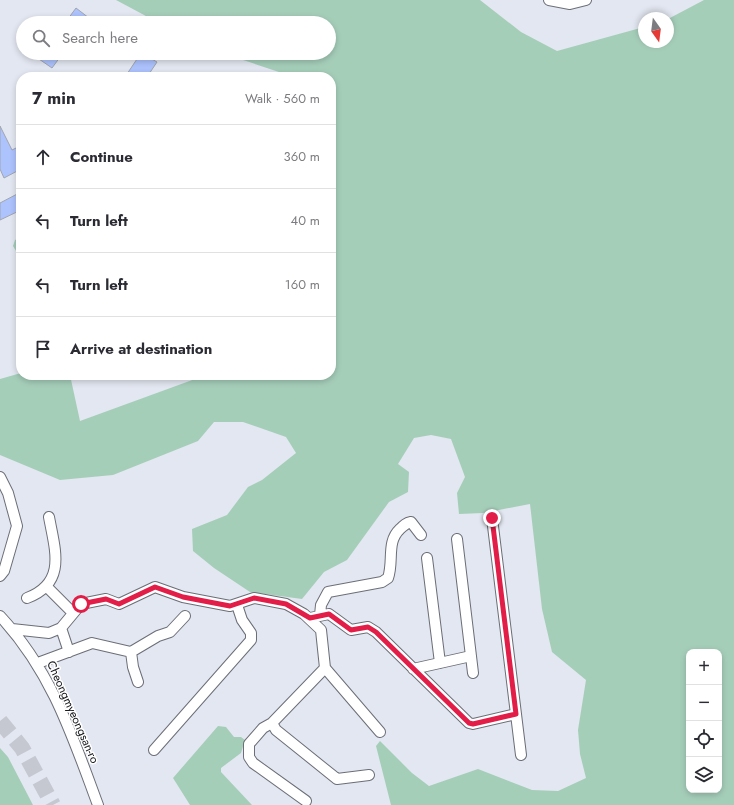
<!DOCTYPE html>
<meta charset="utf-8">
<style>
:root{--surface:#fff;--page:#f7f7f7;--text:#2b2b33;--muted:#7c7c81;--line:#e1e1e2}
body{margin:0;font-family:Jost,sans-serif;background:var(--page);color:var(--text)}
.controls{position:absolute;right:12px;bottom:12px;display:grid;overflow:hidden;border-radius:8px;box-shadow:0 2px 6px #0003}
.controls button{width:36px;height:36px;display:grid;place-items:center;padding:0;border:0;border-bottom:1px solid var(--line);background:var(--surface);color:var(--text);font:20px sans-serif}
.compass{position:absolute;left:638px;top:12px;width:36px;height:36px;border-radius:50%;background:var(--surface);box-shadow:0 2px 6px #0003;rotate:166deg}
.stop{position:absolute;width:12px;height:12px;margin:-9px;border:3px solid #e11d48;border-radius:50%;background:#fff}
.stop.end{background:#e11d48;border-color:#fff;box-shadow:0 1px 4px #0008}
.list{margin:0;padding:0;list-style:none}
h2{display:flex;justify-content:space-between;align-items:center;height:52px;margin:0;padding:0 16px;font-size:17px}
h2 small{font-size:13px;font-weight:400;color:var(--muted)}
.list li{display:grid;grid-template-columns:26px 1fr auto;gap:12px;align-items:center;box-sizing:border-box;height:64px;padding:0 16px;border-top:1px solid var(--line)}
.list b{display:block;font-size:15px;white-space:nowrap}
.list em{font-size:13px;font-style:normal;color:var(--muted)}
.icon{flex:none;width:22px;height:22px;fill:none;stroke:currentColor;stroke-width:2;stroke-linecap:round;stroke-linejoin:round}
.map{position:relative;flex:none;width:734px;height:805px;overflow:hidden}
.search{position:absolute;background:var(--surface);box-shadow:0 2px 6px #0003;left:16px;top:16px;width:320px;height:44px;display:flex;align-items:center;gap:10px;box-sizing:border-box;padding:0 14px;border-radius:22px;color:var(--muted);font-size:15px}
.panel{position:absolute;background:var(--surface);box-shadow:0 2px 6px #0003;left:16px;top:72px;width:320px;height:308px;border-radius:16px}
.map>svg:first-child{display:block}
</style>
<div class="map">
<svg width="734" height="805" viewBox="0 0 734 805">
<rect width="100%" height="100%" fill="#e3e7f1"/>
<!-- green -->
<path fill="#a5ceb9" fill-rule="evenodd" d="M116,0H480L521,32L557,51L644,27V42H668V19L704,0H734V805H391L376,746L380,741L412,773L429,786L478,769L532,790L558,791L586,778L580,754L578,730L586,680L552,652L542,609L530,504L483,513L459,514L457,493L465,477L451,439L431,435L414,438L398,464L409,472L408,492L389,502L347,560L324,572L302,599L250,592L214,568L193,551L192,529L227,515L248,487L262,480L296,453L286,437L243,422H214L198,441L113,475L60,480L0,455V379L21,373V375H70L80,421L195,379L201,375H331V77H289L288,75L222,53H329V23H159ZM689,652H719V790H689Z
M21,237V259L13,246L15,240Z
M218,726L226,727L234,737H241L245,740L241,753L221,768V772L252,805H190L173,778Z
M0,748L8,757L33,805H0Z"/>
<!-- building -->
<path fill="#adc3fe" stroke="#a1a5ae" d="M76,8L89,18L85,23H65Z
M44,53H63L52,68L39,59Z
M141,53L157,62L147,77H125Z
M0,126L12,150L16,148L21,157V169L4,178L0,169Z
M21,192V210L0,220V203Z"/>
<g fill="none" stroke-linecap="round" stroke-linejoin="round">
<!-- primary-tunnel -->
<path stroke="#c5c8d1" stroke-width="16" stroke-dasharray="16 8" stroke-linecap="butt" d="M0,721L22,748L53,805"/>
<!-- street casing -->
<g stroke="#6b6e77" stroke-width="12">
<path id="street" d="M549,0L570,4L586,0
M0,477L8,493L17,526L4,571L0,576
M492,518L521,755
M457,539L473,673
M427,558L440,663
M46,586L73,613
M27,598C67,583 55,550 49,517
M320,615L321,605L328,592L382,582L388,578C394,561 386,542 400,529C404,525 406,523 411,522L421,535
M0,616C52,672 72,735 98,805
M310,618L329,614L351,630L368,627L376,632L469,723L473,724L516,714
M61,628L69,652
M12,629L49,633L61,628L81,604L106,599L119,604L155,587L183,597L230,606L254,598L286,604L304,614L321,630L325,668L380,732
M131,652L133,667L138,682
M38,663L92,643L131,652L158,636L170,632L185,616
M413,669L471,656
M272,723L276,730L337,779L369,775
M154,750L251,640V633L242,620L237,605
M306,801L253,763L249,757V744L263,728L272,723L325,668"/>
</g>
<!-- street -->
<use href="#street" stroke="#fff" stroke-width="10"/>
</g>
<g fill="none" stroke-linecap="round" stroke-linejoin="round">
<!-- route -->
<path stroke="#e11d48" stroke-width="5" d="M81,604L106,599L119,604L155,587L183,597L230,606L254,598L286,604L310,618L329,614L351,630L368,627L376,632L469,723L473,724L516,714L492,518"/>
</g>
<g text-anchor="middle" stroke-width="3" stroke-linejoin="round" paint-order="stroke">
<!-- street labels -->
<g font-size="12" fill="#18191d" stroke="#fff">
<text transform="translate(73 712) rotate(66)" y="4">Cheongmyeongsan-ro</text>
</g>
</g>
</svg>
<div class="controls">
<button>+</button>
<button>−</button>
<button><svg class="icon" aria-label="locate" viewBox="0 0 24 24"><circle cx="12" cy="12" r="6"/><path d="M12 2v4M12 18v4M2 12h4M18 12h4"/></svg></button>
<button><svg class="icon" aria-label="layers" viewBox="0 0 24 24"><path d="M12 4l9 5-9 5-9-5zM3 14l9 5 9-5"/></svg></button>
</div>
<svg class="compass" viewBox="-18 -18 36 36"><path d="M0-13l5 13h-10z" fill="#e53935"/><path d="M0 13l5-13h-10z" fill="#7c7c81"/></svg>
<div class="stop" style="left:81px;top:604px"></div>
<div class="stop end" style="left:492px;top:518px"></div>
<div class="search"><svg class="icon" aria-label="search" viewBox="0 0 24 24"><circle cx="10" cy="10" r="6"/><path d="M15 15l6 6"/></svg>Search here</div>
<section class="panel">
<h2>7 min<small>Walk · 560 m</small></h2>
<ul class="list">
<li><svg class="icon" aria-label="ahead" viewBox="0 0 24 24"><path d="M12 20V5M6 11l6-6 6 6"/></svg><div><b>Continue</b></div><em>360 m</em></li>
<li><svg class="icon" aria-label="left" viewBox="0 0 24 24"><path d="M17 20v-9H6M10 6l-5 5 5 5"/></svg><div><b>Turn left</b></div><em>40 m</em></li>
<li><svg class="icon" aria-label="left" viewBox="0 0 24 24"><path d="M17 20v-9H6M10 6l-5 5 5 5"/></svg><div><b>Turn left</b></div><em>160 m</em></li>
<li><svg class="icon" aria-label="arrive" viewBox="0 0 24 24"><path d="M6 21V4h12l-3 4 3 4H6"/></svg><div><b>Arrive at destination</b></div></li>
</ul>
</section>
</div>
